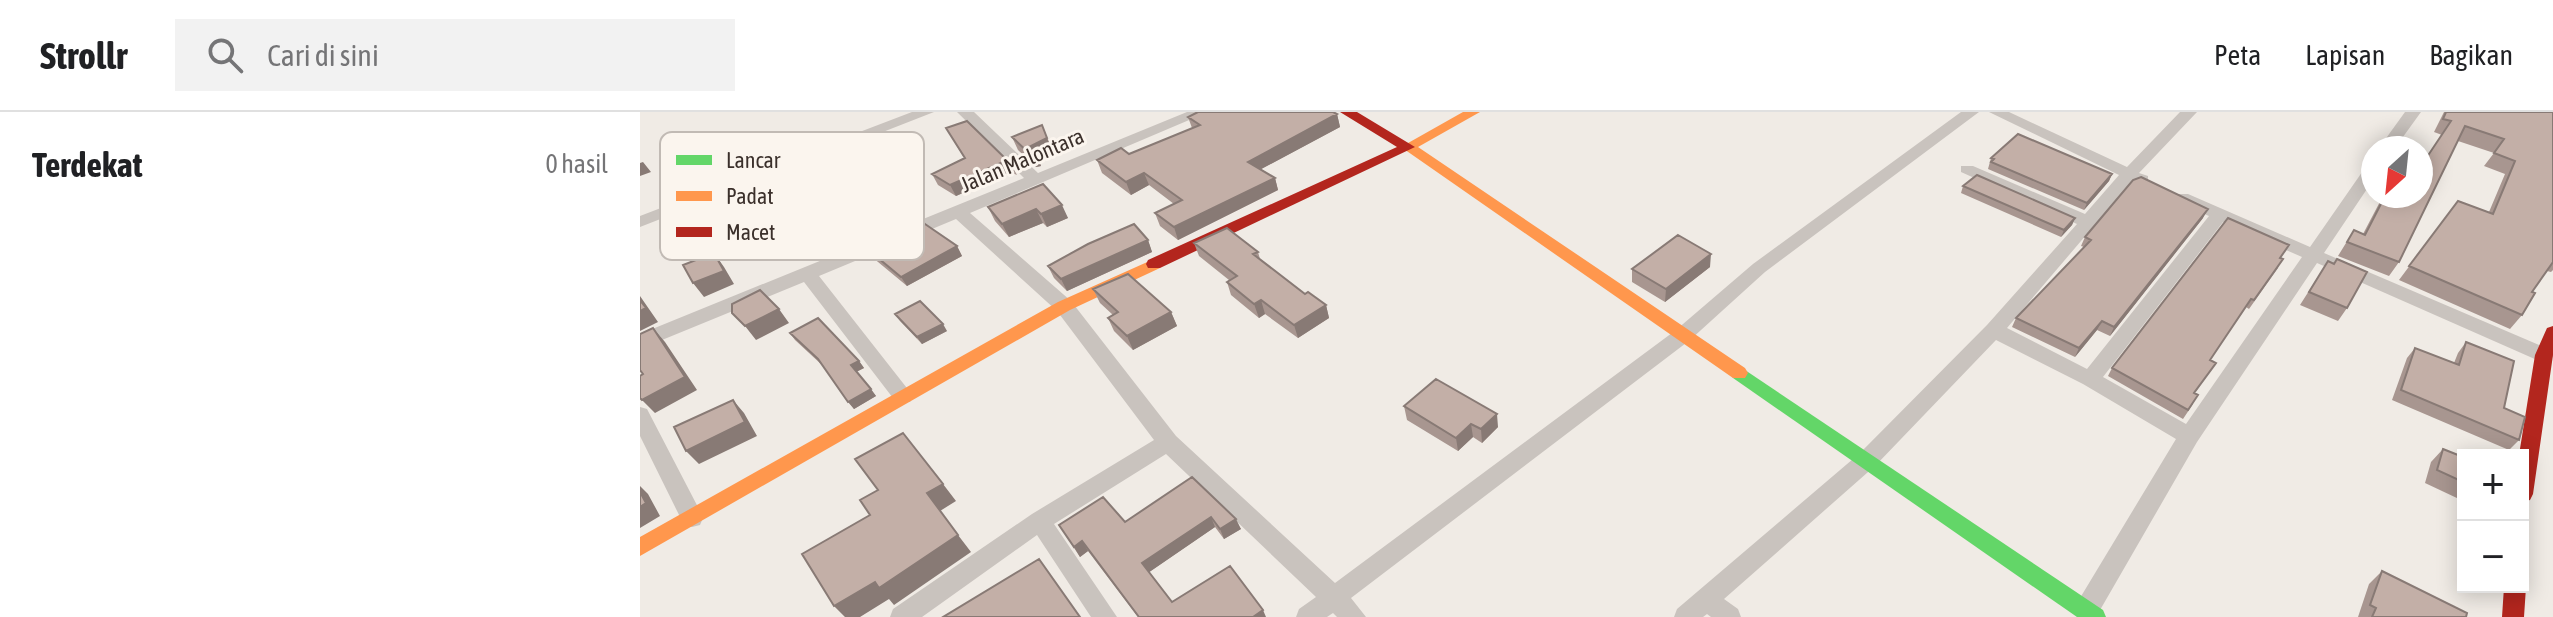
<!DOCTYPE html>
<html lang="id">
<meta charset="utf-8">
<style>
:root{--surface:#fff;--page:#f2f2f2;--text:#202124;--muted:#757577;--line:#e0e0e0}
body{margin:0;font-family:"Asap Condensed",sans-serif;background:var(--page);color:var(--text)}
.controls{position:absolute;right:24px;bottom:24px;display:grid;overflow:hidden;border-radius:0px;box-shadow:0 4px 20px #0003}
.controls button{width:72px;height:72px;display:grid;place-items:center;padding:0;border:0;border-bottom:2px solid var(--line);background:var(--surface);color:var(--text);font:40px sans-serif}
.compass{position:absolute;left:1721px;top:24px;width:72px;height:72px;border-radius:50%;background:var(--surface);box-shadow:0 4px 20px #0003;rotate:207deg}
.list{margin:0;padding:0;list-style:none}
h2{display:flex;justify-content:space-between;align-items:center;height:104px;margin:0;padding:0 32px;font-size:34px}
h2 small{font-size:26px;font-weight:400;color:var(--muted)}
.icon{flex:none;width:44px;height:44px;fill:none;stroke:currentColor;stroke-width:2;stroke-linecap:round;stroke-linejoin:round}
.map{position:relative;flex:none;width:1913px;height:505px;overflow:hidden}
header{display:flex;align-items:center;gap:48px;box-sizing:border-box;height:112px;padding:0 40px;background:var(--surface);border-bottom:2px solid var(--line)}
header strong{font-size:38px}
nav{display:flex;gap:44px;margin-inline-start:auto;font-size:28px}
.search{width:560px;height:72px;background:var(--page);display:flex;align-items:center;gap:20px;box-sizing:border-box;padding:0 28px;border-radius:0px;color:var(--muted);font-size:30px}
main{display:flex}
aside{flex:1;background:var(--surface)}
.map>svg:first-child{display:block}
</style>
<header>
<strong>Strollr</strong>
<div class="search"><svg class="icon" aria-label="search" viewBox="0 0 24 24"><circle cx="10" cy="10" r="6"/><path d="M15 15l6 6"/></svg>Cari di sini</div>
<nav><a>Peta</a><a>Lapisan</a><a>Bagikan</a></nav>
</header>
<main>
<aside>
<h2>Terdekat<small>0 hasil</small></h2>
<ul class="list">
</ul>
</aside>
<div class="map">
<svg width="1913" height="505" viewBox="0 0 1913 505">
<rect width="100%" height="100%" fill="#f0ebe5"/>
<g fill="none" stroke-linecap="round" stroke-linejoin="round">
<!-- street -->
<path fill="#c9c3be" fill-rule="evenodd" d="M272,0H294L0,115V104Z
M317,0H334L398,61L547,0H568L330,101L431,189L536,324L695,471L1036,218L1113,152L1321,0H1339L1125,160L1050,228L711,486L726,505H697L693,501L687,505H656L659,497L676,485L526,342L414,412L477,505H451L397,423L282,505H250L253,497L392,402L514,328L417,199L316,107L179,164L270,280L273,285L270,290H256L164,170L0,237V222L384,66Z
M1349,0H1369L1487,55L1540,0H1557L1499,61L1508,64V72L1492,69L1367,216L1447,257L1569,104L1536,90V82H1548L1670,135L1727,53L1733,51V68L1684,141L1911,238L1913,245L1904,250L1897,248L1677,151L1557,330L1456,505H1437L1434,499L1437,491L1536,327L1443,272L1356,228L1236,353L1084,487L1098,497L1101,505H1071L1067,502L1063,505H1034L1037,497L1220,341L1347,213L1437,112L1321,60V54H1333L1445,102L1479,63ZM1583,110L1662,145L1546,312L1463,265Z
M1765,0H1781L1755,36H1739Z
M0,295L7,297L60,399L63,406L60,413L52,415L44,413L0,324Z"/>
<!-- fast -->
<path fill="#63d668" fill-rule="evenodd" d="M1099,254L1463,498L1466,505H1437L1093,266L1090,261L1093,256Z"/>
<!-- slow -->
<path fill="#ff974d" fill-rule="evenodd" d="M823,0H840L778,35L1105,256L1108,261L1105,266H1093L761,35Z
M514,147L522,152L520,156L430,198L0,444V425L418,190Z"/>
<!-- jam -->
<path fill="#b3261e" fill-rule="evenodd" d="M700,0H717L775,35L520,156H508L506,152L508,148L757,35Z
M1913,214V243L1893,382L1890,388L1883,390V343H1879L1895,243L1907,216Z
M1883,469L1886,475L1884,505H1862L1864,475H1883Z"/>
</g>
<!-- wall -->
<path fill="#a89690" d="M1804,0H1913V158L1911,160L1907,159L1892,180L1882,203L1870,217L1759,168L1818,89L1849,100L1865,62L1844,54L1854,41L1818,29L1759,150L1749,164L1698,144L1714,118L1723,122L1743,84H1781L1783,51L1802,23L1794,20Z
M697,2L700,15L621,57L635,66L638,78L538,128L520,114L515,101L534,92L509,73L491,83L462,61L457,48L489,42L552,16L548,5Z
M402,13L413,40L398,47L401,54L396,55L378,38L372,25Z
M306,16L371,52L377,63L370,60L316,84L298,73L292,62L324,46Z
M1351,46L1472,62L1469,69L1444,98L1348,57Z
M403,72L428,106L407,115L403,111L369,125L355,109L348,95Z
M1323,74L1435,106L1432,113L1421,125L1321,81Z
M1563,106L1470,224L1457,218L1435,245L1372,215L1376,206L1444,135L1441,134L1445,125Z
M508,128L512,140L427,179L414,166L408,154Z
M554,131L618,140L620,147L665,182L686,193L689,206L658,226L625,202L619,206L591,183L587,170L589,168L559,144Z
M317,134L322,144L267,174L232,145L226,136Z
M1640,146L1638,156L1609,197L1606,195L1570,248L1576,251L1554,282L1553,292L1543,307L1468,264L1472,256Z
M1688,149L1707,196L1698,209L1660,193Z
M1070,155L1025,190L992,170V157Z
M453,177L531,200L537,214L493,238L474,219L468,206L473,203L460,191Z
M255,202L307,219L282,232L260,209Z
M150,221L219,249L224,256L216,260L236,284L214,297L182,253L155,228Z
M1826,230L1864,296L1879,328L1869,338L1752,288L1767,246L1775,236L1814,251L1818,241Z
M764,294L858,315L842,331L833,325L818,339L767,308Z
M1803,337L1823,345V383L1819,387L1785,371L1791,350Z
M552,365L601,417L584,427L575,415L509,460L532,490L626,505H498L448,439L440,445L419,413L485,410Z
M1742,459L1826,505H1718L1729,472Z"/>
<!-- shaded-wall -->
<path fill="#887a75" d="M697,2L700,15L612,62L608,50Z
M407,26L413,40L398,47L401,54L396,55L390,42L389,35Z
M365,49L370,60L316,84L310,73Z
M3,50L11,60L0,64V51Z
M504,61L509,73L491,83L486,70Z
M1472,62L1469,69L1444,98L1447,91Z
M635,66L638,78L538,128L534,115Z
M271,81L278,94L269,98L275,107L186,143L177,130Z
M422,93L428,106L407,115L401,102Z
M396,97L403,111L369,125L362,112Z
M1568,97L1563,106L1470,224L1474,215Z
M1435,106L1432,113L1421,125L1424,118Z
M508,128L512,140L427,179L421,167Z
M317,134L322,144L267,174L261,165Z
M74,141L84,155L94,172L64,185L53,171Z
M1071,142L1070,155L1025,190L1026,177Z
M0,184L18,210L0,219Z
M621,188L625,202L619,206L614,192Z
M686,193L689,206L658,226L654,213Z
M139,197L149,211L116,228L105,214Z
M531,200L537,214L493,238L487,224Z
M1462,209L1457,218L1435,245L1439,236Z
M303,212L307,219L282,232L277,225Z
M13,216L25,230L57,278L15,301L2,288Z
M219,249L224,256L216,260L211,253Z
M231,277L236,284L214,297L208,290Z
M93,288L104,301L117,324L59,352L46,339Z
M857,302L858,315L842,331L841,317Z
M831,312L833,325L818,339L816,326Z
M303,372L316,389L300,399L287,381Z
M0,374L8,382L20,404L0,416Z
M571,405L575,415L508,461L502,451Z
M596,407L601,417L584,427L580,417Z
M318,423L331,440L254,493L249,487L220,505H205L194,494L235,470Z
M442,429L448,439L440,445L434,435Z
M623,498L626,505H613Z"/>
<!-- building -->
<path fill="#c3afa7" stroke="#887a75" stroke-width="2" d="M558,0H693L697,2L608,50L635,66L534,115L515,101L542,88L504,61L486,70L457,48L481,36L489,42L560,13L548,5Z
M1806,0H1913V150L1892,180L1895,181L1882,203L1769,154L1818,89L1853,102L1875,49L1854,41L1864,27L1825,14L1759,150L1707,130L1714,118L1725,123L1745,84H1781V50L1783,51L1811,9L1803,7Z
M327,9L371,52L365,49L310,73L292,62L325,46L306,16Z
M402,13L407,26L389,35L395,40L390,42L372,25Z
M1378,22L1472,62L1447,91L1351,50L1354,47L1351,46Z
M1337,63L1435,106L1424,118L1323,74Z
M1501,65L1568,97L1474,215L1462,209L1439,236L1376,206L1451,128L1445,125L1493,68Z
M403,72L422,93L401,102L396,97L362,112L348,95Z
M1588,106L1649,133L1640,146L1643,147L1614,188L1611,187L1570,248L1576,251L1554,281L1558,283L1548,298L1472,256Z
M285,112L317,134L261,165L226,136Z
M494,112L508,128L421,167L408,154L448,132Z
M587,116L618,140L613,142L665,182L668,180L686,193L654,213L621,188L614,192L587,170L597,164L554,131Z
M1038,123L1071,142L1026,177L992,157Z
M74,141L84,159L53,171L43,153Z
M1697,147L1727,160L1707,196L1669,180L1688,149L1694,152Z
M488,162L531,200L487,224L468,206L478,200L453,177Z
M120,178L139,197L105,214L92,201V192Z
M0,188L6,196L0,199Z
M280,189L303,212L277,225L255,202Z
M178,206L219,249L211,253L231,277L208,290L178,247L150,221Z
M13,216L45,265L2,288L0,286V264L3,262L0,258V222Z
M1826,230L1874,249L1864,296L1885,305L1879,328L1761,278L1775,236L1819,253Z
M796,267L857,302L841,317L831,312L816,326L764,294Z
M93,288L105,310L46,339L34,315Z
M263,321L303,372L287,381L318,423L239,476L235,470L194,494L162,442L230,403L220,388L238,378L215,347Z
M1803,337L1823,345V370L1797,358Z
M552,365L596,407L580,417L571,405L502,451L532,490L590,454L623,498L613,505H499L442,429L434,435L419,413L463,385L485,410Z
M0,380L6,391L0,395Z
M399,447L440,505H303Z
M1742,459L1827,501L1826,505H1732L1736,496L1730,493Z"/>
<g text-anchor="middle" stroke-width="6" stroke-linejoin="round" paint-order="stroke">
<!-- street labels -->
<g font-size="22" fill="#3b302b" stroke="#fbf5ee">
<text transform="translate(382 48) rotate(-23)" y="8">Jalan Malontara</text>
</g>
</g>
<!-- legend -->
<rect x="20" y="20" width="264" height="128" rx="12" fill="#fbf5ee" stroke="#c1bab4" stroke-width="2"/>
<rect x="36" y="43" width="36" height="10" fill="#63d668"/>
<rect x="36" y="79" width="36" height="10" fill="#ff974d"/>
<rect x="36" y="115" width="36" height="10" fill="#b3261e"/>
<g font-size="22" fill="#3b302b">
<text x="86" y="56">Lancar</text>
<text x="86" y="92">Padat</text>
<text x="86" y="128">Macet</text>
</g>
</svg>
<div class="controls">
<button>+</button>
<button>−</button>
</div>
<svg class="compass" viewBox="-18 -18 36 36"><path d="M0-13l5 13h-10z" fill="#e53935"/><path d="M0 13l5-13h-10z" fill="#757577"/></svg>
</div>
</main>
